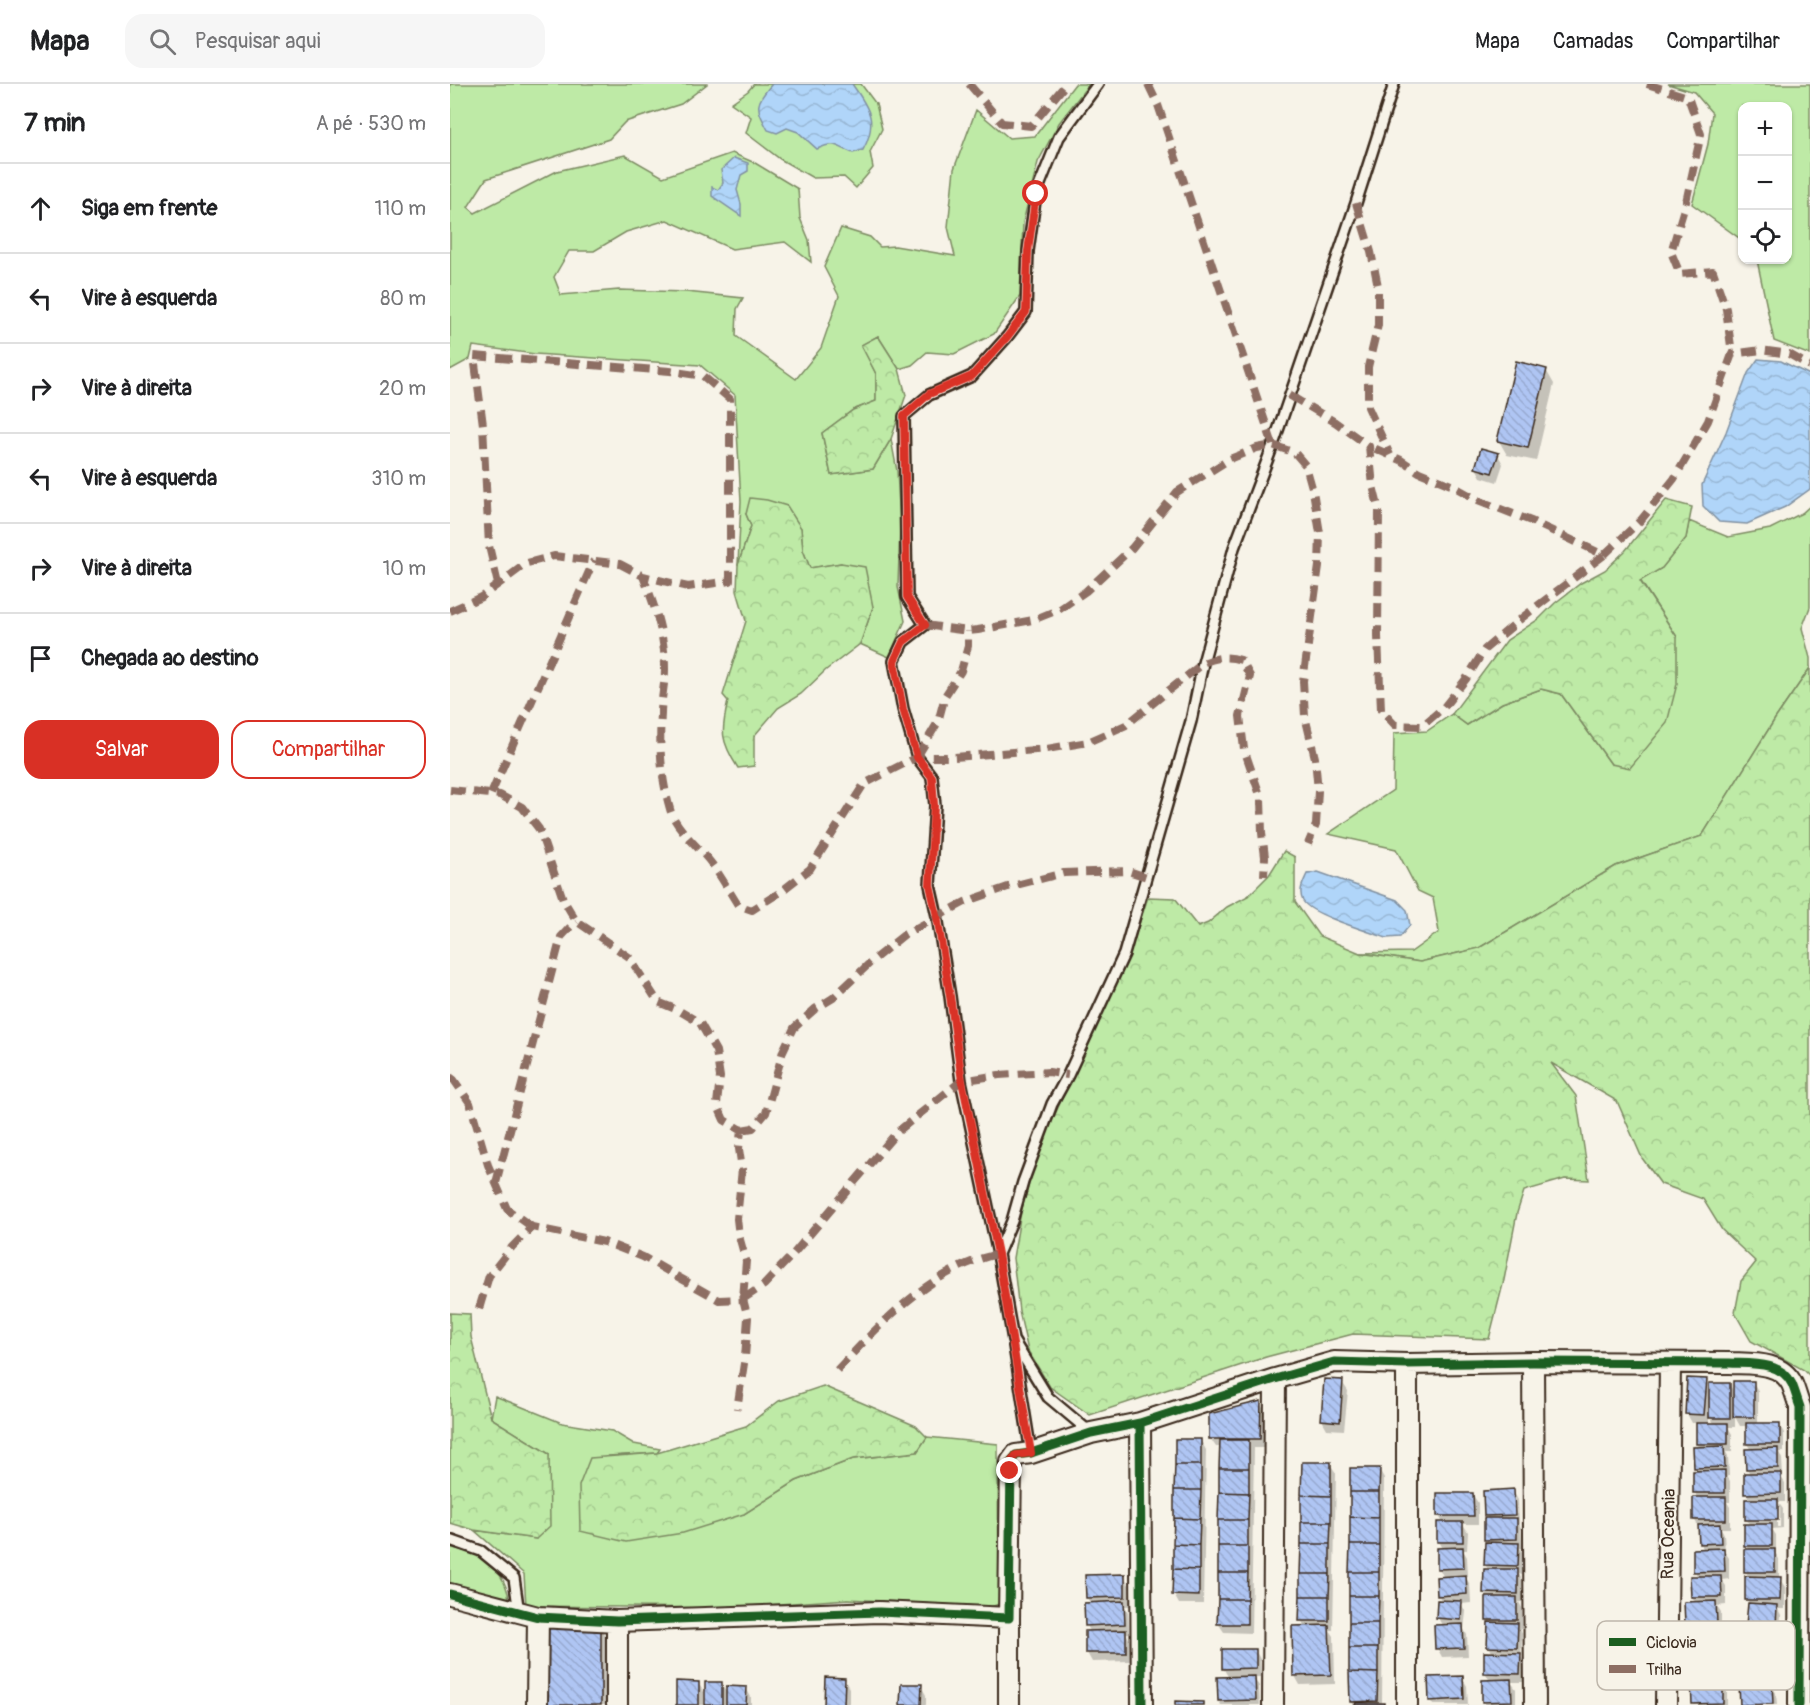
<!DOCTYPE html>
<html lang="pt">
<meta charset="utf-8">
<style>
:root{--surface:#fff;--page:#f6f6f6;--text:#202124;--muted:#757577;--line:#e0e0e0;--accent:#d93025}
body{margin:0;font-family:Pangolin,sans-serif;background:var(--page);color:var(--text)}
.controls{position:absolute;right:18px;top:18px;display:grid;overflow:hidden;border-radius:12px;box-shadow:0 2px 4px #0004}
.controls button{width:54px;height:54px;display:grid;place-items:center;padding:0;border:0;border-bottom:2px solid var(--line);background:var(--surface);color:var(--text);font:30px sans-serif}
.stop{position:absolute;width:18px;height:18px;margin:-14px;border:4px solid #d93025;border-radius:50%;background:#fff}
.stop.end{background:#d93025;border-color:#fff;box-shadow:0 2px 6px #0008}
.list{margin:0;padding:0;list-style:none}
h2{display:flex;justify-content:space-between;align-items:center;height:78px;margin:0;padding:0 24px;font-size:26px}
h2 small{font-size:20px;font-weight:400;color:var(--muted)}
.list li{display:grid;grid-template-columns:39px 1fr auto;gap:18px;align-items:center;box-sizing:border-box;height:90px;padding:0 24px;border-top:2px solid var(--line)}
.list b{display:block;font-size:22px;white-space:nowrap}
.list em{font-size:20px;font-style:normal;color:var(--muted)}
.actions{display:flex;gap:12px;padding:18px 24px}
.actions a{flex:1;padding:14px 0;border:2px solid var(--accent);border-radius:18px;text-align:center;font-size:21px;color:var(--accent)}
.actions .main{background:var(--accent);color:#fff}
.icon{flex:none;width:33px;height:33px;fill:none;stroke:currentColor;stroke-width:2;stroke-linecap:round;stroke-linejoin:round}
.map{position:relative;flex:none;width:1360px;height:1621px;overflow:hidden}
header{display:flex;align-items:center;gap:36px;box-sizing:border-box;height:84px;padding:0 30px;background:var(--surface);border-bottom:2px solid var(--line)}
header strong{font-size:28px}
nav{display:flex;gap:33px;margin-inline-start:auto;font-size:21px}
.search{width:420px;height:54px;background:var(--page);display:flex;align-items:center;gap:15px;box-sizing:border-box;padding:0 21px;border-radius:18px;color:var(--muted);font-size:22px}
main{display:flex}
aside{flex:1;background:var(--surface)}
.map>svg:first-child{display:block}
</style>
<header>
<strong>Mapa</strong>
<div class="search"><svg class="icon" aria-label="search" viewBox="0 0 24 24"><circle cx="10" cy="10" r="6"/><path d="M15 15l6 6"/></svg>Pesquisar aqui</div>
<nav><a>Mapa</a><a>Camadas</a><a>Compartilhar</a></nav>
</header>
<main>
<aside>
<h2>7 min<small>A pé · 530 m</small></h2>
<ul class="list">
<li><svg class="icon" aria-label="ahead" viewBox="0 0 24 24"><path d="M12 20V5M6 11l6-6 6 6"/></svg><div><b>Siga em frente</b></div><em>110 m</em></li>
<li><svg class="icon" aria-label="left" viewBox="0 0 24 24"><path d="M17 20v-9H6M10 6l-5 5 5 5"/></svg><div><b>Vire à esquerda</b></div><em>80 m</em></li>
<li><svg class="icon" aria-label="right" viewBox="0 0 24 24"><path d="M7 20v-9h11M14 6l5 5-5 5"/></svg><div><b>Vire à direita</b></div><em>20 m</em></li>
<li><svg class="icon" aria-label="left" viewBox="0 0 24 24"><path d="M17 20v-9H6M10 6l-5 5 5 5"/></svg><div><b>Vire à esquerda</b></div><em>310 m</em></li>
<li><svg class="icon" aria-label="right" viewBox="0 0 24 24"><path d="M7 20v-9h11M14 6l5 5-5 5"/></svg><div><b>Vire à direita</b></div><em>10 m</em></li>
<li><svg class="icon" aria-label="arrive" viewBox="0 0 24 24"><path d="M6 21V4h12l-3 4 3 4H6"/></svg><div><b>Chegada ao destino</b></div></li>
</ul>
<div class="actions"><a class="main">Salvar</a><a>Compartilhar</a></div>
</aside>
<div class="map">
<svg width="1360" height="1621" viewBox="0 0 1360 1621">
<defs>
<pattern id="forest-crowns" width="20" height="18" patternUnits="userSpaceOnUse" patternTransform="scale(1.5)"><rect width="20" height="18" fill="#beeaa6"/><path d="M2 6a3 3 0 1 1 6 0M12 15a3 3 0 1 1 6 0" fill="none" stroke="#a4c98e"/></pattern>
<pattern id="water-waves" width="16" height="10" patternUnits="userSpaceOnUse" patternTransform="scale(1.5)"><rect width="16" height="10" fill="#b0d5f9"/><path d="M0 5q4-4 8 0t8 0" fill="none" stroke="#98b7d5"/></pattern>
<pattern id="building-back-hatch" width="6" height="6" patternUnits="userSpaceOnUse" patternTransform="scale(1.5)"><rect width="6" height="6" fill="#afc5f3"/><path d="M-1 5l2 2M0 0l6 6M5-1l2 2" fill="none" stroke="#97a9d0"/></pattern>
</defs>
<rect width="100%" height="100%" fill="#f7f3e8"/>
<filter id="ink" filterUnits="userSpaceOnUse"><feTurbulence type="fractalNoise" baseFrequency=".0167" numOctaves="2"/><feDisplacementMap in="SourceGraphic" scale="12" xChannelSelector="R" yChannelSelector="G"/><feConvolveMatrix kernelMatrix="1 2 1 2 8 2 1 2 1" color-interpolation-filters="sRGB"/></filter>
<g filter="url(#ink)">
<!-- green -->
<path fill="#beeaa6" stroke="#7c8a62" stroke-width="1.5" d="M0,0H257L231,20L175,38L159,55L36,95L18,123L25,129L107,87L175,71L213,93L282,69L305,79L348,105L350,134L359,156L361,178L335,158L282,165L217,136L176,148L144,167H119L104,193L111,211L169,206L236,208L293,214L287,225L286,252L346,295L371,264L389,212L374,183L391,144L420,153L430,163L445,162L505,172L498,143L504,85L526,26L559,54L585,52L625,0H639L609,39L588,78L573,138L570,212L544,250L504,270L477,268L462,281L449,285L428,252L412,261L426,290V317L403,326L372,349L381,391L423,385L441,355L447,387L450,439L448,503L455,537L439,573L410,560L423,523L391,479L360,484L353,466L351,444L296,430L301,442L288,481L291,417L285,311L250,281L85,270L23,262L20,275L0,286Z
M304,0H411L426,20L432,45L420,68L423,84L406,104L394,93L363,94L330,75L296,49L301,33L281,19L298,7Z
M1218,0H1360V271L1324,257L1307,176H1338V22H1292V156L1242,120L1258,60L1262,29L1244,8Z
M1360,422V523L1352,544L1360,574V584L1325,635L1252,752L1166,782L1029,864L970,878L910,869L961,868L989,848L983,814L968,807L946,765L878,750L943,706L944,649L977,647L1002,630L1017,641L1052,619L1091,605L1111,610L1161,680L1227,553L1190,496L1212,484L1236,454L1239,437L1278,453L1320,445L1352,429Z
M45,1312L112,1339L162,1347L184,1360L210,1365L207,1369L158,1372L294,1430L346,1397L403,1375L467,1368L477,1353L548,1360L549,1520L541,1523L398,1515L273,1524L76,1522L74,1490L24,1446L86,1455L99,1370L41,1334Z
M0,1463C10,1466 24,1469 33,1474C47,1483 57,1499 59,1515L53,1518L0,1504Z"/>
<!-- forest -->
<path fill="url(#forest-crowns)" stroke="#7c8a62" stroke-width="1.5" d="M428,252L449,285L456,311L441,355L423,385L381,391L372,349L403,326L426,317V290L411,261Z
M300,414L317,416L337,422L351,444L353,466L360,484L391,479L415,483L423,523L410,560L376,586L351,610L328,624L304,652V682L288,684C270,656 271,648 278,617L273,611L296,537L287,507L288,481L301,442L296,430Z
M1216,416L1242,423L1236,454L1212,484L1190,497L1227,553V600L1217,639L1180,684L1161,680L1111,610L1091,605L1052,619L1017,641L1002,630L1057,556L1089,535L1105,519L1131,499L1155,486L1175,467Z
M1360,584V1292L1354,1286L1301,1257L1285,1229L1291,1197L1306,1178L1272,1146L1253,1115L1211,1100L1192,1074L1167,1017L1101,979L1126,1012L1139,1096L1115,1095L1074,1107L1067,1129L1054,1196L1039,1255L903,1250L816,1273L640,1331L600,1303L578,1267L569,1227L563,1174L571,1128L588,1068L632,970L677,877L698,813L725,814L748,843L758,839L777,823L798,812L819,791L834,767L845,773V818L869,852L910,869L970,878L1029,864L1166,782L1252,752L1325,635Z
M0,1229L20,1230L21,1253L41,1334L99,1370L100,1442L86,1455L24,1446L0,1439Z
M373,1302L466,1342L477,1353L467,1368L403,1375L346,1397L294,1430L233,1449L176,1458L130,1447L129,1402L140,1374L207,1369L296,1342L329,1317Z"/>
<!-- water -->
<path fill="url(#water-waves)" stroke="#8191a1" stroke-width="1.5" d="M322,0H402C420,25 428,38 413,66L403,69C386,63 387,56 367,65L348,48L337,44L327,49L318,46C306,23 304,20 322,0Z
M284,74L298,79V87L291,91L287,106L291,120V132L262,112V103L268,106L273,99L271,86Z
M1308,275L1331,277L1360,291V405L1335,423L1297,440L1269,438L1253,422L1252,401L1276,348L1298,289Z
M868,788L947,816L957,826L960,841L950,853L937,854C920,848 861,831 853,817C848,807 853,799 857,790Z"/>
<!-- shadow -->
<path fill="#0003" fill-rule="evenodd" d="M1096,286L1104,300L1086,377L1057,371L1049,357Z
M1048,371L1053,380L1047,398L1031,393L1026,384Z
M1256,1297L1261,1305L1280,1301L1284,1309L1303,1298L1308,1307V1340H1329L1334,1349V1368H1329L1332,1375L1333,1393H1331L1335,1399V1418H1328L1333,1425V1444L1322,1445L1326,1451V1470L1329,1475V1494L1335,1503V1525H1328L1331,1531L1330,1551H1320L1323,1556V1574H1326L1331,1583L1330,1604L1323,1603L1326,1609L1327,1621H1292L1291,1601H1302L1297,1593L1298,1572L1296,1567L1301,1547L1298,1541L1299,1520L1297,1515L1299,1494L1296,1488L1299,1467L1296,1462L1300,1442L1297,1436L1300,1416L1296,1410L1301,1391L1297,1385L1301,1366L1297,1360L1298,1342H1290L1285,1333V1343H1278L1282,1350V1368H1276L1278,1372L1279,1392H1277L1280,1397V1418H1277L1280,1423V1444H1271L1274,1450L1275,1468L1279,1474V1495L1272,1496L1276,1502V1521L1267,1522L1271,1528V1545L1275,1551V1563L1249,1564L1244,1555V1549H1242L1237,1540L1246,1519L1242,1513L1248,1494L1245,1487L1254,1466L1250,1459V1445L1244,1435L1248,1414L1245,1409L1248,1388L1245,1384L1250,1364L1247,1359V1339H1242L1237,1330ZM1259,1331L1265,1341H1259ZM1327,1423H1330V1443H1327Z
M892,1298L898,1307L894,1346L877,1345L872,1336Z
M810,1319L815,1328L814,1364H804L801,1549L774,1548L768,1539L771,1363H766L760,1354Z
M751,1357L756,1366L753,1520H729L724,1511Z
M880,1380L886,1389L883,1546H880L884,1552L885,1600L850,1601L845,1592L843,1544L855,1543L851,1536Z
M929,1385L934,1394L932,1620L933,1621H903L901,1618Z
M1063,1407L1068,1416L1069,1439L1071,1444L1072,1464H1070L1073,1469L1072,1491L1069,1490L1072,1496V1518H1069L1072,1524V1545H1070L1072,1550L1071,1573L1075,1579L1074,1598H1061L1066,1605V1621H1035L1034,1618L1040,1597L1035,1588L1043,1570L1039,1562L1040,1540L1038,1536V1514L1035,1509L1039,1486L1035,1481L1038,1459L1036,1455L1038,1436L1036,1432L1035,1408ZM1063,1414H1066L1067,1438H1064Z
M1023,1411L1028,1419V1440H1013L1018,1448L1017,1466H1013L1017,1473L1018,1492H1015L1020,1501L1021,1519L1011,1520L1016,1528L1014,1545L1017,1551L1018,1572L992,1573L987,1564L993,1543L988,1534L992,1518L989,1512L994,1494L989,1484L993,1465L989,1457L993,1439L989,1432Z
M674,1492L679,1501L680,1522H675L678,1528L679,1549H676L680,1557V1577L642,1578L637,1569L641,1548L637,1542L641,1520L637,1514Z
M150,1543L158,1557L159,1621H100Z
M805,1566L810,1575L811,1593H803L809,1602L810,1621H771L769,1617L768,1595L779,1594L773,1584Z
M1271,1573L1276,1582L1277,1601H1273L1277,1608V1621H1244L1249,1599L1245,1593L1244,1574Z
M1012,1593L1017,1602L1018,1621H981H983L980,1616Z
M394,1595L399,1604V1621H376Z
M248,1599L254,1608V1621H228Z
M271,1600L278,1611L296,1604L301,1613V1621H257Z
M471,1602L476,1611V1621H451Z"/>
<!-- building -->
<path fill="url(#building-back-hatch)" stroke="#3b2a1e" stroke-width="1.5" d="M1066,277L1097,285L1078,364L1047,357Z
M1031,364L1049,369L1042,389L1025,384Z
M1237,1294L1257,1295L1254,1331L1235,1330Z
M874,1295L893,1296L890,1338L871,1336Z
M1283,1297H1304V1333H1283Z
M1259,1299H1280V1334H1259Z
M811,1317L810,1355H759V1330Z
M1246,1339H1278V1360H1246Z
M1296,1339H1330V1360H1296Z
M725,1355H751V1381H725Z
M770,1356H799V1384H769Z
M1274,1362L1275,1383L1244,1384L1243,1363Z
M1328,1364V1384L1296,1385L1295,1365Z
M852,1378H881V1412L851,1411Z
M725,1381H751V1406H724Z
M769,1384H799V1409L769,1408Z
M900,1384H930L929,1408H900Z
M1275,1386V1409H1243V1387Z
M1294,1389H1331V1409L1294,1410Z
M1064,1405L1065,1431L1034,1432L1033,1407Z
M724,1406H751L750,1435L724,1434Z
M769,1408L799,1409L798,1436H768Z
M900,1408H929V1434L900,1433Z
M987,1409H1023L1024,1432H987Z
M851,1411L881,1412V1438H851Z
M1243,1413H1276V1436H1243Z
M1295,1415H1328V1436H1295Z
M900,1433L929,1434V1461H900Z
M724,1434L750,1435L749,1461L723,1460Z
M1034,1434H1067V1455L1034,1456Z
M768,1436H798V1462H768Z
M851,1438H881L880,1460H851Z
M987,1438H1013V1458H987Z
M1270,1440L1271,1459L1249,1460L1248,1441Z
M1294,1440H1322V1462H1294Z
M1035,1458L1069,1459L1068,1482L1034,1481Z
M723,1460L749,1461V1486L723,1485Z
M851,1460H880V1490H850Z
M900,1461H929V1488H899Z
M768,1462H798V1489H768Z
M1013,1463L1014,1484L987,1485V1464Z
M1274,1464L1275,1487L1243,1488V1465Z
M1294,1465H1325V1488H1294Z
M723,1485L749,1486V1512L722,1511Z
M1034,1485H1068V1510L1033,1509Z
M899,1488H929V1512H899Z
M768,1489H798L797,1515H768Z
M675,1490V1513L636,1514L635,1491Z
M850,1490H880L879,1512H850Z
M1016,1491L1017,1510L987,1512L986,1493Z
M1240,1492H1271L1272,1513H1241Z
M1295,1492L1331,1493L1330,1516H1295Z
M850,1512H879V1537H849Z
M899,1512H929L928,1539H899Z
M1036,1513H1067V1536H1036Z
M768,1515H797V1540H767Z
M987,1516L1012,1517L1011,1536L986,1534Z
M674,1517L675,1540L635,1542L634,1519Z
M1266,1517L1267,1539L1235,1540L1234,1518Z
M1298,1519L1327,1521L1326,1543L1296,1541Z
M1038,1538L1068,1539L1067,1564L1037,1563Z
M899,1539H928V1564H899Z
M1013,1540L1014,1564L985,1565L984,1541Z
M151,1541V1621H98V1542Z
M879,1541L881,1591L843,1592L842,1542Z
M676,1546V1569H635V1547Z
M899,1564H928V1589L899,1588Z
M772,1565H806V1584L772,1585Z
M1034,1568L1071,1569L1070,1590L1034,1589Z
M899,1588L928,1589L927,1617L900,1618Z
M805,1592L806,1616L768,1617L767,1593Z
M1013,1592L1014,1615L979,1617L978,1593Z
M375,1593L395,1594L394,1621H374Z
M1061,1595L1062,1617L1032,1618V1596Z
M226,1597L249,1598V1621H226Z
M255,1598H272V1621H255Z
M1241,1598H1273V1619L1242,1620Z
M1322,1598L1323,1620L1290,1621L1289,1600Z
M451,1600H472L471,1621H450Z
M276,1602L297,1603L296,1621H276Z
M725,1617L753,1618V1621H725Z
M906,1619H934V1621H905Z"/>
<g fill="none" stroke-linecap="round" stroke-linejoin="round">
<!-- lane casing -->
<g stroke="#3b2a1e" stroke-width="14">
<path id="lane" d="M548,1170L511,997L500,912L487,832L480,801L485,721L482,693L467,673L453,625L444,577L453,558L475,541L457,513L454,332L479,311L522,292L557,253L576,228L578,167L586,110L609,53L648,0
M564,1262L581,1369
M641,1349L598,1313L563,1256L548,1170L562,1137L573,1098L602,1020L618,991L674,870L741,637L753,579L784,464L823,361L906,119L944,0
M0,1456L31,1467L64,1494L69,1529"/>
</g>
<!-- street casing -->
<g stroke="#3b2a1e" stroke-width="24">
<path id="street" d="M1083,1278L1085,1621
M0,1510L88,1533L167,1537L429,1528L559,1534L561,1378L566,1371L581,1369L641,1349L690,1339
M559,1534V1621
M167,1537V1621
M87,1621L88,1533
M692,1621L690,1339L825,1295L884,1278L957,1280L1083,1278L1280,1279C1301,1280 1331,1277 1342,1300C1345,1307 1347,1315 1350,1323L1349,1621
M823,1621L825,1295
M957,1621V1280
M1216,1621L1220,1279"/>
</g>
<!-- lane -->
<use href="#lane" stroke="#f7f3e8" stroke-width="9"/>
<!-- street -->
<use href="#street" stroke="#f7f3e8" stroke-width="20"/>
<!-- quiet -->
<path stroke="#8d6e63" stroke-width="8" stroke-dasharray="15 8" stroke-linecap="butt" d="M519,0L552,39L581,42L616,0
M698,0L708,21L823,361
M1197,0L1238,13L1251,50L1236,118L1221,168L1230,190L1263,187L1276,225L1282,270
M906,119L921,168L928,202V241L918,283V323L940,371
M839,311L885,338L919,362L923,402L929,426L928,552L931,626L945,641L972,642L994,623L1016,595L1035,565L1073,533L1154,471L1081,437L1028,416L1001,401L969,388L951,376L919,362
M1154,471L1191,436L1224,395L1258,337L1282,270L1311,266L1339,270L1360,282
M48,500L39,462L33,341L24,272L220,287L253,292L280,315V497L238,503L193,492
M0,527L31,513L77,479L104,472L170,480L193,492C205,523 215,551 215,585C215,600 211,615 211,630C209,661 211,695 220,725C225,744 249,763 261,779C271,792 279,807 288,821L302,826L329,809L360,785L414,700L467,673H504L597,665L638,658L676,641L753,579C767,573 777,572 791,576L800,592L790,632L794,665L811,714L812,749L815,773L814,792
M475,541L518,547L528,546L583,536L610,525L636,507L682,464L727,408L780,375L807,364L823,361L845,369L856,382L863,407L870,449L869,482L853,597L855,632L865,674L868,707L866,741L858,760
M467,673L488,638L495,612L511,587L518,562V547
M0,706L50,711L72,723L89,745L113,815L126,837L179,873L208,918L228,926L250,939L266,967L270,993L267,1020L274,1036L291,1046L289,1065L292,1085L287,1135L289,1152L296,1177L293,1215
M41,710L144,476
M0,993L4,996L20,1019L38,1081L57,1125L82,1143
M291,1046L303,1044L316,1029L333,967L344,944L365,925L383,914L423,876L455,850L515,818L558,803L614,789L678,787L697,793
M46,1099L111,853L126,837
M293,1215L314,1201L344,1169L447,1048L511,997L549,991L599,988L618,991
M29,1225L39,1192L62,1163L82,1143L154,1158L193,1173L269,1216L293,1215L298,1234L295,1273L287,1325
M387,1286C432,1238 482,1184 548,1170"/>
<!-- cycleway casing -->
<g stroke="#f7f3e8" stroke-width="13">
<path id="cycleway" d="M0,1510L88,1533L167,1537L429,1528L559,1534L561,1378L566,1371L581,1369L641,1349L690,1339
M692,1621L690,1339L825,1295L884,1278L957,1280L1083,1278L1280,1279C1301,1280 1331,1277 1342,1300C1345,1307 1347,1315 1350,1323L1349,1621"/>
</g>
<!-- cycleway -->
<use href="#cycleway" stroke="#1b5e20" stroke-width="9"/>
</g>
</g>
<g fill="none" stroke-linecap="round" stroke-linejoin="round" filter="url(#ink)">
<!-- route -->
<path stroke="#d93025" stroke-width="8" d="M560,1387L561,1378L566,1371L581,1369L548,1170L512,997L500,912L487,832L480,801L484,721L482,693L467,673L453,625L444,577L453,558L475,541L457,513L454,332L479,310L522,292L557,253L576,228L578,167L586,110"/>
</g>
<g text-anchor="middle" stroke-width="4.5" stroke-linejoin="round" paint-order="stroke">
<!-- street labels -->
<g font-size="18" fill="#3b2a1e" stroke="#f7f3e8">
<text transform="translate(1218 1450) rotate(-89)" y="6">Rua Oceania</text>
</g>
</g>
<!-- legend -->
<rect x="1147" y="1537" width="198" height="69" rx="9" fill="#f7f3e8" stroke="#bfb7ab" stroke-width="1.5"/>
<rect x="1159" y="1554" width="27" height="8" fill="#1b5e20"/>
<rect x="1159" y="1581" width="27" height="8" fill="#8d6e63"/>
<g font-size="16" fill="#3b2a1e">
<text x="1196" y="1564">Ciclovia</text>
<text x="1196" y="1591">Trilha</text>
</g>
</svg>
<div class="controls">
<button>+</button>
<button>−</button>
<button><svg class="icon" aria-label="locate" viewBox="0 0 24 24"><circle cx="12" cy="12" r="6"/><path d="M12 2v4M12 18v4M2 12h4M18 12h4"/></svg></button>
</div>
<div class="stop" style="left:586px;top:110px"></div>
<div class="stop end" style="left:560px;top:1387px"></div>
</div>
</main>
